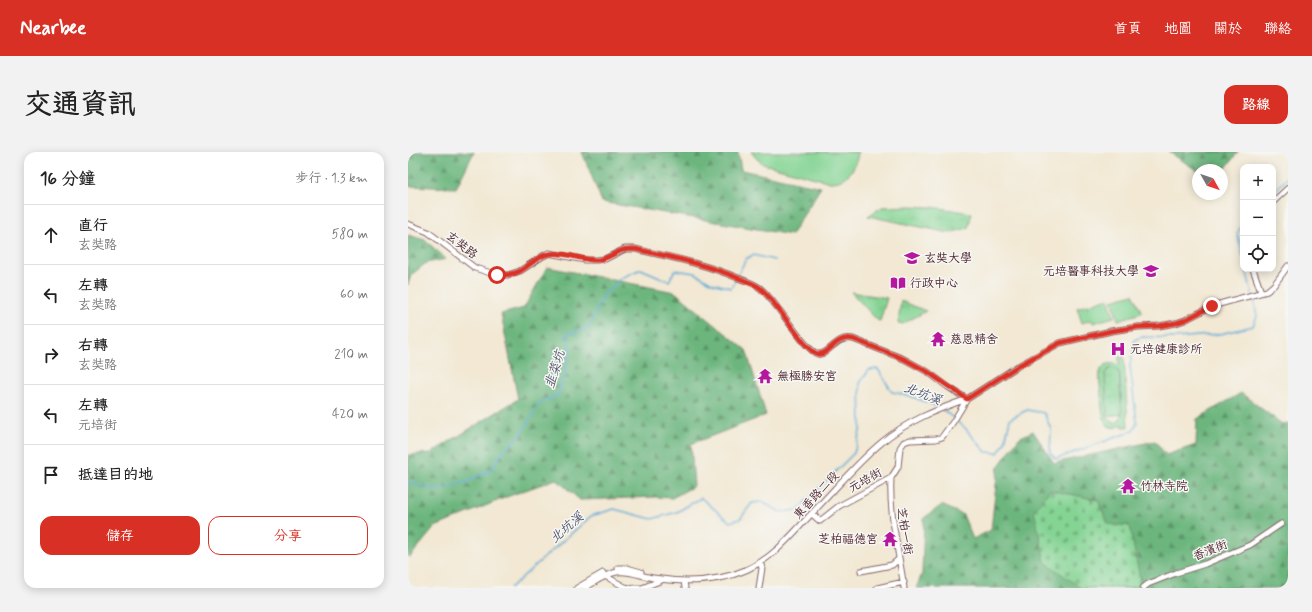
<!DOCTYPE html>
<html lang="zh-TW">
<meta charset="utf-8">
<style>
:root{--surface:#fff;--page:#f2f2f2;--text:#222;--muted:#767676;--line:#e0e0e0;--accent:#d93025}
body{margin:0;font-family:Mynerve,"LXGW WenKai TC",sans-serif;background:var(--page);color:var(--text)}
.controls{position:absolute;right:12px;top:12px;display:grid;overflow:hidden;border-radius:8px;box-shadow:0 2px 10px #0003}
.controls button{width:36px;height:36px;display:grid;place-items:center;padding:0;border:0;border-bottom:1px solid var(--line);background:var(--surface);color:var(--text);font:20px sans-serif}
.compass{position:absolute;left:784px;top:12px;width:36px;height:36px;border-radius:50%;background:var(--surface);box-shadow:0 2px 10px #0003;rotate:130deg}
.stop{position:absolute;width:12px;height:12px;margin:-9px;border:3px solid #d93025;border-radius:50%;background:#fff}
.stop.end{background:#d93025;border-color:#fff;box-shadow:0 1px 4px #0008}
.list{margin:0;padding:0;list-style:none}
h2{display:flex;justify-content:space-between;align-items:center;height:52px;margin:0;padding:0 16px;font-size:17px}
h2 small{font-size:13px;font-weight:400;color:var(--muted)}
.list li{display:grid;grid-template-columns:26px 1fr auto;gap:12px;align-items:center;box-sizing:border-box;height:60px;padding:0 16px;border-top:1px solid var(--line)}
.list b{display:block;font-size:15px;white-space:nowrap}
.list p{margin:0;font-size:13px;white-space:nowrap;color:var(--muted)}
.list em{font-size:13px;font-style:normal;color:var(--muted)}
.actions{display:flex;gap:8px;padding:12px 16px}
.actions a{flex:1;padding:9px 0;border:1px solid var(--accent);border-radius:12px;text-align:center;font-size:14px;color:var(--accent)}
.actions .main{background:var(--accent);color:#fff}
.icon{flex:none;width:22px;height:22px;fill:none;stroke:currentColor;stroke-width:2;stroke-linecap:round;stroke-linejoin:round}
.map{position:relative;flex:none;width:880px;height:436px;overflow:hidden;border-radius:12px}
header{display:flex;align-items:center;gap:24px;box-sizing:border-box;height:56px;padding:0 20px;background:var(--accent);color:#fff}
header strong{font-size:19px}
nav{display:flex;gap:22px;margin-inline-start:auto;font-size:14px}
.intro{display:flex;align-items:center;justify-content:space-between;box-sizing:border-box;height:96px;padding:0 24px}
h1{margin:0;font-size:28px}
.button{padding:10px 18px;border-radius:12px;background:var(--accent);color:#fff;font-size:14px;font-weight:700}
main{display:flex;gap:24px;padding:0 24px}
aside{flex:1;background:var(--surface);border-radius:12px;box-shadow:0 2px 10px #0003}
.map>svg:first-child{display:block}
</style>
<header>
<strong>Nearbee</strong>
<nav><a>首頁</a><a>地圖</a><a>關於</a><a>聯絡</a></nav>
</header>
<div class="intro"><h1>交通資訊</h1><a class="button">路線</a></div>
<main>
<aside>
<h2>16 分鐘<small>步行 · 1.3 km</small></h2>
<ul class="list">
<li><svg class="icon" aria-label="ahead" viewBox="0 0 24 24"><path d="M12 20V5M6 11l6-6 6 6"/></svg><div><b>直行</b><p>玄奘路</p></div><em>580 m</em></li>
<li><svg class="icon" aria-label="left" viewBox="0 0 24 24"><path d="M17 20v-9H6M10 6l-5 5 5 5"/></svg><div><b>左轉</b><p>玄奘路</p></div><em>60 m</em></li>
<li><svg class="icon" aria-label="right" viewBox="0 0 24 24"><path d="M7 20v-9h11M14 6l5 5-5 5"/></svg><div><b>右轉</b><p>玄奘路</p></div><em>210 m</em></li>
<li><svg class="icon" aria-label="left" viewBox="0 0 24 24"><path d="M17 20v-9H6M10 6l-5 5 5 5"/></svg><div><b>左轉</b><p>元培街</p></div><em>420 m</em></li>
<li><svg class="icon" aria-label="arrive" viewBox="0 0 24 24"><path d="M6 21V4h12l-3 4 3 4H6"/></svg><div><b>抵達目的地</b></div></li>
</ul>
<div class="actions"><a class="main">儲存</a><a>分享</a></div>
</aside>
<div class="map">
<svg width="880" height="436" viewBox="0 0 880 436">
<defs>
<pattern id="grass-tufts" width="24" height="20" patternUnits="userSpaceOnUse"><rect width="24" height="20" fill="#85d494"/><path d="M3 7l-1-3M5 7V3M7 7l1-3M15 17l-1-3M17 17v-4M19 17l1-3" fill="none" stroke="#74b680"/></pattern>
<pattern id="forest-firs" width="22" height="20" patternUnits="userSpaceOnUse"><rect width="22" height="20" fill="#6cb67e"/><path d="M5 1l3.5 6h-7zM16 11l3.5 6h-7z" fill="#5b9367"/></pattern>
<pattern id="cemetery-stones" width="16" height="16" patternUnits="userSpaceOnUse"><rect width="16" height="16" fill="#85d494"/><path d="M2 7V4a2 2 0 0 1 4 0v3zM10 15v-3a2 2 0 0 1 4 0v3z" fill="#74b680"/></pattern>
</defs>
<rect width="100%" height="100%" fill="#f6f6f2"/>
<filter id="ink" filterUnits="userSpaceOnUse"><feTurbulence type="fractalNoise" baseFrequency=".025" numOctaves="2"/><feDisplacementMap in="SourceGraphic" scale="8" xChannelSelector="R" yChannelSelector="G"/><feConvolveMatrix kernelMatrix="1 2 1 2 8 2 1 2 1" color-interpolation-filters="sRGB"/></filter>
<filter id="wash" filterUnits="userSpaceOnUse"><feTurbulence type="fractalNoise" baseFrequency=".012" numOctaves="4" result="noise"/><feDisplacementMap in="SourceGraphic" scale="16" xChannelSelector="R" yChannelSelector="G"/><feGaussianBlur stdDeviation="0.9" result="paint"/><feColorMatrix in="noise" values="0 0 0 0 0 0 0 0 0 0 0 0 0 0 0 0 0 1.4 0 .05"/><feComposite in="paint" operator="in"/></filter>
<g filter="url(#wash)">
<rect width="100%" height="100%" fill="#f2e8d3"/>
<!-- grass -->
<path fill="url(#grass-tufts)" stroke="#687a60" d="M502,54L524,55L564,61L560,76L541,81L460,64L474,55Z
M443,140L479,146L472,169L469,168Z
M493,149L518,159L495,172L490,171Z
M702,216H706L711,221L714,262L699,264L697,224V221Z"/>
<!-- forest -->
<path fill="url(#forest-firs)" stroke="#5b6a54" d="M0,0H66L48,36L0,34Z
M174,0H330L333,18L413,35L383,83L194,50Z
M761,0H830L814,21V18H790V19Z
M0,83L17,88L38,107L18,111L3,123L0,133Z
M139,115L267,140L338,198L358,263L283,292L286,334L264,346L248,345L172,348L148,327L101,344L27,375L2,405H0V303L23,301L110,247L93,162L116,156Z
M833,241L874,272L880,271V436H508L514,422L516,366L534,353L555,363L565,387L583,378L590,315L611,286L625,279L646,311L747,289L758,303L788,293L789,267Z"/>
<!-- cemetery -->
<path fill="url(#cemetery-stones)" stroke="#687a60" d="M642,338L690,348L700,372L722,374L733,433L728,436H673L637,410L626,358Z"/>
<!-- pitch -->
<path fill="#85d494" stroke="#687a60" fill-rule="evenodd" d="M343,0H450C449,15 439,31 422,30L355,12L349,7Z
M725,142L734,161L710,168L704,148Z
M700,146L706,165L685,171L684,168L674,171L669,156L679,153L681,158L680,153Z
M711,205H716L720,275H715V272C694,286 694,256 693,244C693,236 689,223 694,216C699,210 705,211 711,213ZM702,216C707,216 711,218 712,223L714,262L711,269L707,271L704,270L699,264L697,224V221Z"/>
<g fill="none" stroke-linecap="round" stroke-linejoin="round">
<!-- stream -->
<path stroke="#5ba9d5" stroke-width="1.5" d="M865,41L880,25
M835,72L829,81L835,104
M838,117L844,141
M534,257L545,266
M548,269L557,276L578,300L590,301L597,290L602,267L619,258L636,261L643,277L642,301L648,307L725,279L729,271L722,214L726,188L734,185L768,186L812,182L845,174L849,164L845,145
M0,329L14,334L31,338L61,329L83,318L95,299L114,281L131,251L150,243L158,216L162,196L158,182L180,177L195,144L213,126L233,117L261,129L267,118L287,121L304,131L323,136L338,107L345,103L366,108
M102,436L183,364L206,357L244,367L269,360L293,346L322,370L332,367L344,351L354,350L372,360L389,358L446,301L453,276L452,231L461,218L470,217L484,240L502,244L531,255"/>
</g>
</g>
<g filter="url(#ink)">
<g fill="none" stroke-linecap="round" stroke-linejoin="round">
<!-- minor casing -->
<g stroke="#856566" stroke-width="7">
<path id="minor" d="M865,50L880,36
M0,72L20,80L67,116L89,123H100L112,119L135,104L141,101L177,108H188L197,107L217,97H227C262,105 297,112 330,126C337,129 346,131 352,136C368,148 396,198 410,202C421,204 427,183 445,187L496,207L520,220L540,235L559,247
M845,117L853,140
M483,326C481,363 491,400 496,436
M404,362L412,369L431,354L483,326L490,315L492,296L496,290L502,288L528,287L534,285L545,270L559,247L610,214L652,191L703,179L730,175L751,174L768,171L777,168L804,154L859,139L866,133L880,114
M210,416H219L233,420
M453,419L484,413L491,407
M197,424L217,435L222,436
M276,429L277,436
M169,436L195,421
M177,436C187,430 197,422 209,420C221,418 233,424 245,426C277,431 309,431 340,417C368,404 386,380 407,358C429,335 449,311 473,291C497,270 530,257 559,247
M226,436H234L254,428
M351,436L354,416L352,410
M469,436L496,430
M735,436L740,432L768,421L797,412L842,393L873,372"/>
</g>
<!-- minor -->
<use href="#minor" stroke="#fff" stroke-width="5"/>
</g>
</g>
<g fill="none" stroke-linecap="round" stroke-linejoin="round" filter="url(#ink)">
<!-- route -->
<path stroke="#d93025" stroke-width="5" d="M89,123C97,123 105,123 112,119C121,114 131,103 141,102C156,99 174,109 190,108C199,107 206,101 215,98C219,97 223,97 227,97C262,105 297,112 330,126C337,129 346,131 352,136C368,148 396,199 410,202C421,204 427,183 445,187L496,207L520,220L540,234L559,247L610,214L652,191L703,179L730,175L751,174L768,171L777,168L804,154"/>
</g>
<!-- icons -->
<defs>
<g id="university-bare" transform="scale(1.2)"><path d="M0-5L7-2L0 1L-7-2ZM-4 1L0 2.5L4 1V4Q0 6-4 4Z" fill="#b5179e" stroke="#f6f6f2" stroke-width="2.5" paint-order="stroke"/></g>
<g id="library-bare" transform="scale(1.2)"><path d="M-6-4Q-3-5.5-.7-3.5V5Q-3 3-6 4ZM6-4Q3-5.5 .7-3.5V5Q3 3 6 4Z" fill="#b5179e" stroke="#f6f6f2" stroke-width="2.5" paint-order="stroke"/></g>
<g id="temple-bare" transform="scale(1.2)"><path d="M0-6L5-2H3V0L6.5 2.5H4V6H1.5V3h-3V6H-4V2.5H-6.5L-3 0V-2H-5Z" fill="#b5179e" stroke="#f6f6f2" stroke-width="2.5" paint-order="stroke"/></g>
<g id="hospital-bare" transform="scale(1.2)"><path d="M-5-5h3v3.5h4V-5h3V5h-3V1.5h-4V5h-3Z" fill="#b5179e" stroke="#f6f6f2" stroke-width="2.5" paint-order="stroke"/></g>
</defs>
<g fill-rule="evenodd">
<use href="#university-bare" x="504" y="106"/>
<use href="#university-bare" x="743" y="119"/>
<use href="#library-bare" x="490" y="131"/>
<use href="#temple-bare" x="530" y="187"/>
<use href="#hospital-bare" x="710" y="197"/>
<use href="#temple-bare" x="357" y="224"/>
<use href="#temple-bare" x="720" y="334"/>
<use href="#temple-bare" x="482" y="387"/>
</g>
<g text-anchor="middle" stroke-width="3" stroke-linejoin="round" paint-order="stroke">
<!-- street labels -->
<g font-size="12" fill="#4a1f2b" stroke="#f6f6f2">
<text transform="translate(54 93) rotate(38)" y="4">玄奘路</text>
<text transform="translate(457 328) rotate(-29)" y="4">元培街</text>
<text transform="translate(408 343) rotate(-47)" y="4">東香路二段</text>
<text transform="translate(497 379) rotate(81)" y="4">芝柏一街</text>
<text transform="translate(802 398) rotate(-21)" y="4">香濱街</text>
</g>
<!-- poi labels -->
<g font-size="12" fill="#4a1f2b" stroke="#f6f6f2" text-anchor="start">
<text x="516" y="110">玄奘大學</text>
<text x="731" y="123" text-anchor="end">元培醫事科技大學</text>
<text x="502" y="135">行政中心</text>
<text x="542" y="191">慈恩精舍</text>
<text x="722" y="201">元培健康診所</text>
<text x="369" y="228">無極勝安宮</text>
<text x="732" y="338">竹林寺院</text>
<text x="470" y="391" text-anchor="end">芝柏福德宮</text>
</g>
<!-- water labels -->
<g font-size="13" font-style="italic" fill="#51566f" stroke="#f6f6f2">
<text transform="translate(146 217) rotate(-73)" y="5">韭菜坑</text>
<text transform="translate(515 241) rotate(21)" y="5">北坑溪</text>
<text transform="translate(158 375) rotate(-41)" y="5">北坑溪</text>
</g>
</g>
</svg>
<div class="controls">
<button>+</button>
<button>−</button>
<button><svg class="icon" aria-label="locate" viewBox="0 0 24 24"><circle cx="12" cy="12" r="6"/><path d="M12 2v4M12 18v4M2 12h4M18 12h4"/></svg></button>
</div>
<svg class="compass" viewBox="-18 -18 36 36"><path d="M0-13l5 13h-10z" fill="#e53935"/><path d="M0 13l5-13h-10z" fill="#767676"/></svg>
<div class="stop" style="left:89px;top:123px"></div>
<div class="stop end" style="left:804px;top:154px"></div>
</div>
</main>
